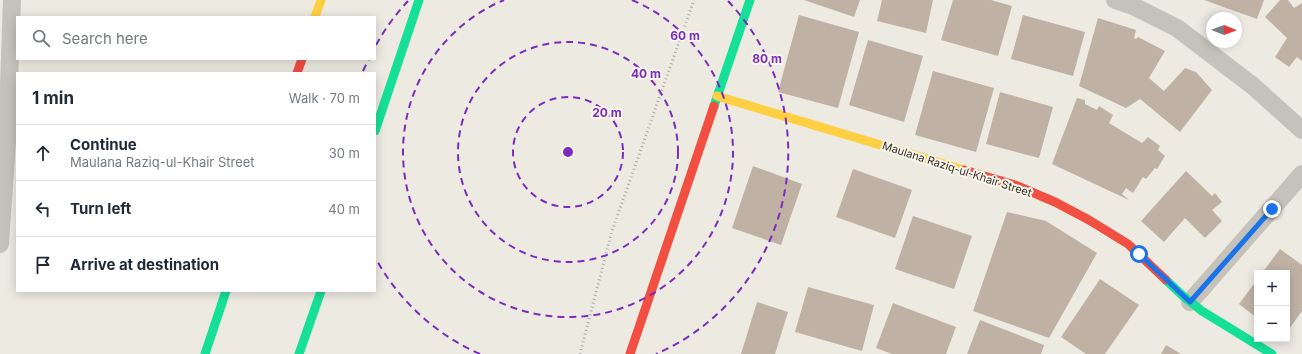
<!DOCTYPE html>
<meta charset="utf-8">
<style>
:root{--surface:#fff;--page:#f6f6f7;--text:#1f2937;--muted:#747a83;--line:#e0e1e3}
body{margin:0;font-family:Inter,sans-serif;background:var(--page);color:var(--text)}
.controls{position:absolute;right:12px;bottom:12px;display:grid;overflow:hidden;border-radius:0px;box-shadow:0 2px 10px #0003}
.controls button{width:36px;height:36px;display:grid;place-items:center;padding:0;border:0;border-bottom:1px solid var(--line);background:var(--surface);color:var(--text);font:20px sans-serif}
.compass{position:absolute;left:1206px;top:12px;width:36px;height:36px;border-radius:50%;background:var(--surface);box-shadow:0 2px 10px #0003;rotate:91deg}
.stop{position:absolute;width:12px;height:12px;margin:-9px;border:3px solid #1a73e8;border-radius:50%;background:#fff}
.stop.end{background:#1a73e8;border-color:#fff;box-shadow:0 1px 4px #0008}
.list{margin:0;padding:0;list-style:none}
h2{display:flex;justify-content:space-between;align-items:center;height:52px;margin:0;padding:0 16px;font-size:17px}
h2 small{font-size:13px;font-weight:400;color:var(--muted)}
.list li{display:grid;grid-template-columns:26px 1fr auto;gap:12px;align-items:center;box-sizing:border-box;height:56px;padding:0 16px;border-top:1px solid var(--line)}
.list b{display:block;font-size:15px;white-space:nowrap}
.list p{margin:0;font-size:13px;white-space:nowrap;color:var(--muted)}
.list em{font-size:13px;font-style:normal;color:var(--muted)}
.icon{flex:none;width:22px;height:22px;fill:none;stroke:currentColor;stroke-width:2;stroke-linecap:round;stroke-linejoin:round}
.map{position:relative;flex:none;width:1302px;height:354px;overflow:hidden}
.search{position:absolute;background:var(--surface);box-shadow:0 2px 10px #0003;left:16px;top:16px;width:360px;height:44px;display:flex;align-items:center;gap:10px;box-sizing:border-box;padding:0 14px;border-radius:0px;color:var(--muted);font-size:15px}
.panel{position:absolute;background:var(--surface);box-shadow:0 2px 10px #0003;left:16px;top:72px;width:360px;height:220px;border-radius:0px}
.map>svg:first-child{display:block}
</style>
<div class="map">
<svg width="1302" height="354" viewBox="0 0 1302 354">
<rect width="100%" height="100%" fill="#edeae2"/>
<!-- building -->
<path fill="#bfb2a5" d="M804,0H860L854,17Z
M882,0H933L926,33L877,21Z
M953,0H991L1012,6L998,56L941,40Z
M1204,0H1264L1257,19Z
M1280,0H1288L1294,8L1302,3V61L1297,57L1289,67L1275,57L1287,38L1265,17Z
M799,15L859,32L838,108L778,92Z
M1023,15L1085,32L1073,76L1011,59Z
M1098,18L1136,30L1134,38L1136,39L1138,37L1165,51L1149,78L1164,91L1185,68L1196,72L1212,90L1180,132L1140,99L1126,108L1079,86Z
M868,40L923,56L904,122L849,105Z
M933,71L994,88L976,152L915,135Z
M1000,92L1053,107L1039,158L986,144Z
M1077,98L1085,100V104L1097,110L1099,106L1113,115L1109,123L1142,143L1148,137L1160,146L1158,150L1165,156L1157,169L1155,168L1146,179L1143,177L1133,193L1126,188L1122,194L1129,200L1052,164Z
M753,166L802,184L781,245L732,228Z
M853,169L912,190L895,238L836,217Z
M1186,171L1212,196L1215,193L1222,202L1212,210L1222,221L1205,238L1185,218L1164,242L1141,221Z
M1007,212L1046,221L1097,253L1049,338L973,311Z
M913,216L972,236L954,289L895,269Z
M1280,249L1302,265V311L1287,332V273H1262Z
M1100,279L1139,305L1105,354H1086L1061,337Z
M1257,280V318L1239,304Z
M808,287L874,305L862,351L795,332Z
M757,302L788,312L775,354H741Z
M893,303L956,327L946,354H892L876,348Z
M980,320L1044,345L1041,354H967Z
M1166,345L1181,354H1161Z"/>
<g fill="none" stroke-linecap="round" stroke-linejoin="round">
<!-- street -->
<path stroke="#c5c2bb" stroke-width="18" d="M1115,0L1133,6L1177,28L1253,86L1302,130
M0,244L7,141L12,0
M1190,302L1302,174"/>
<!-- fast -->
<path stroke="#16e098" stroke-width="9" d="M714,106L750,0
M375,131L419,0
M1166,280L1183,296L1202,311L1272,354
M205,354L226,291
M299,354L321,291"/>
<!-- slow -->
<path stroke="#ffcf43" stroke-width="9" d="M315,17L321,0
M717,96L964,170"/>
<!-- jam -->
<path stroke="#f24e42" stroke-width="9" d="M297,73L302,59
M964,170L1015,185L1055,202L1089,220L1128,244L1166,280
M630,354L714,106"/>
<!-- rail -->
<path stroke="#adaaa5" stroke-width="3" stroke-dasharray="1 3" stroke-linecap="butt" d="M580,354L612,231L694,0"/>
</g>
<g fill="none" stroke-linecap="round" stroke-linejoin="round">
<!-- route -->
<path stroke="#1a73e8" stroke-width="5" d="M1139,254L1190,302L1272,209"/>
</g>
<!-- distance rings -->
<g fill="none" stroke="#7b2cbf" stroke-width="2" stroke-dasharray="7 5">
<circle cx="568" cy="152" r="55"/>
<circle cx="568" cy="152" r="110"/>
<path d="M632 0A165 165 0 1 1 504 0"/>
<path d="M480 354A220 220 0 0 1 376 259M363 71A220 220 0 0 1 369 59M376 45A220 220 0 0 1 408 1M728 1A220 220 0 0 1 656 354"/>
</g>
<g text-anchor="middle" stroke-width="4" stroke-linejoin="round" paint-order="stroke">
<!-- street labels -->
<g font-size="11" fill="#363029" stroke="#f9f5ea">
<text transform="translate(957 169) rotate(18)" y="4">Maulana Raziq-ul-Khair Street</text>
</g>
</g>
<circle cx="568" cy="152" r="6" fill="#7b2cbf" stroke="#f9f5ea" stroke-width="2"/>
<g font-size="12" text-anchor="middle" font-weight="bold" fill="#7b2cbf" stroke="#f9f5ea" stroke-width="4" stroke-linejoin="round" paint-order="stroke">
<text x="685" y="40">60 m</text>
<text x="767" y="63">80 m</text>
<text x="646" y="78">40 m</text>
<text x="607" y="117">20 m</text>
</g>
</svg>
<div class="controls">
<button>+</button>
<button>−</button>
</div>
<svg class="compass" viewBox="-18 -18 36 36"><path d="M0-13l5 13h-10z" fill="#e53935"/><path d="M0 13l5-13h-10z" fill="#747a83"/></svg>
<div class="stop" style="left:1139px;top:254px"></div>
<div class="stop end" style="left:1272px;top:209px"></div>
<div class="search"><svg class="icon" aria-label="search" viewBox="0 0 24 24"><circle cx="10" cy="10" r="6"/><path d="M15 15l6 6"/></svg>Search here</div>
<section class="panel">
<h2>1 min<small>Walk · 70 m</small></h2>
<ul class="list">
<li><svg class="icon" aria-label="ahead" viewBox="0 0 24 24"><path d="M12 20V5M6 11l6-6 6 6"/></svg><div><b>Continue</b><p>Maulana Raziq-ul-Khair Street</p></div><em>30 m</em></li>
<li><svg class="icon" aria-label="left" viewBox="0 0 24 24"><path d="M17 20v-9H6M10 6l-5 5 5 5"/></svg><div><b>Turn left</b></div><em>40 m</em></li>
<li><svg class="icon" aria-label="arrive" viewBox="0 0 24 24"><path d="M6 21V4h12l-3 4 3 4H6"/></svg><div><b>Arrive at destination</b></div></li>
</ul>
</section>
</div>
